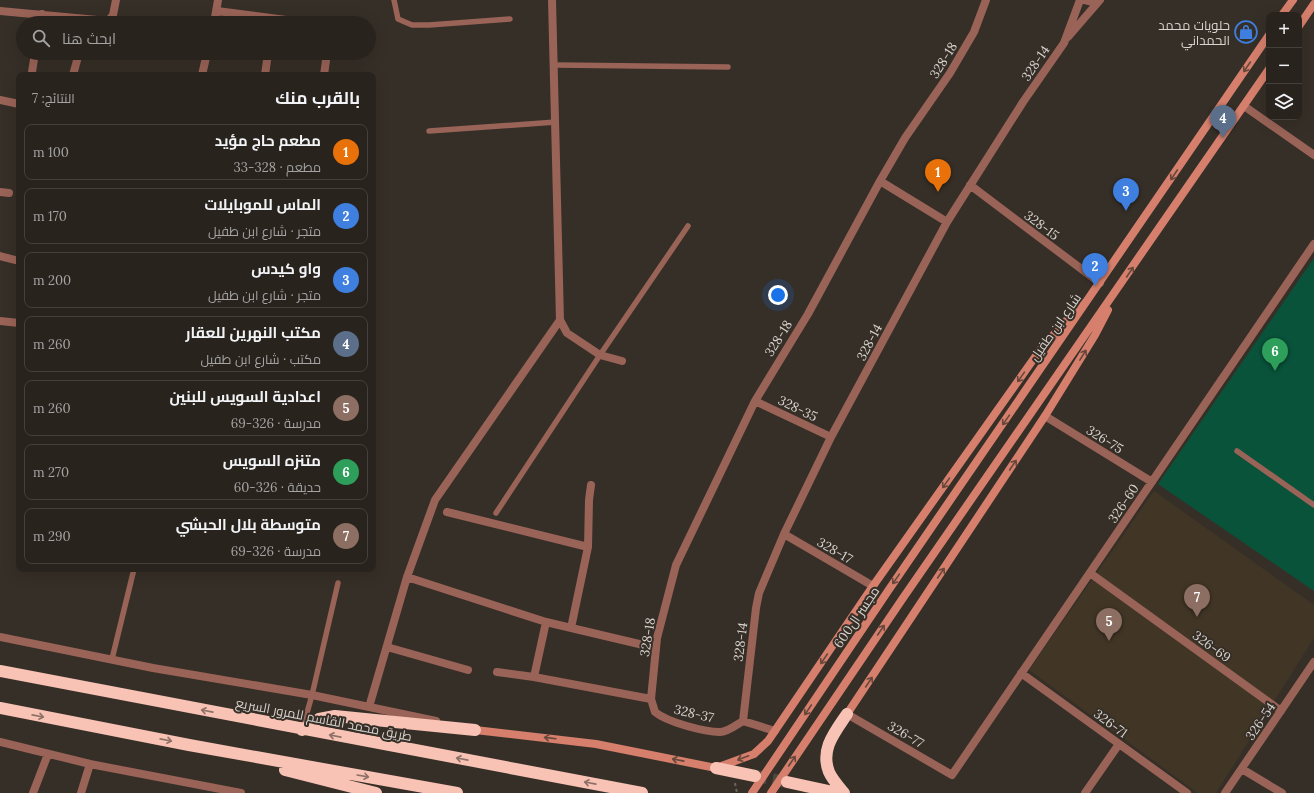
<!DOCTYPE html>
<html lang="ar">
<meta charset="utf-8">
<style>
:root{--surface:#28231d;--page:#302b26;--text:#f1f3f6;--muted:#a5a4a4;--line:#44403b;--accent:#8c9099}
body{margin:0;font-family:Lora,Cairo,serif;background:var(--page);color:var(--text);direction:rtl}
.controls{position:absolute;right:12px;top:12px;display:grid;overflow:hidden;border-radius:8px;box-shadow:0 4px 16px #0002}
.controls button{width:36px;height:36px;display:grid;place-items:center;padding:0;border:0;border-bottom:1px solid var(--line);background:var(--surface);color:var(--text);font:20px sans-serif}
.you{position:absolute;left:778px;top:295px;width:14px;height:14px;margin:-10px;border:3px solid #fff;border-radius:50%;background:#1a73e8;box-shadow:0 0 0 6px #1a73e833}
.badge{display:grid;place-items:center;width:26px;height:26px;border-radius:50%;background:var(--accent);color:#fff;font-size:13px;font-weight:700}
.pin{position:absolute;translate:-50% -33px;filter:drop-shadow(0 1px 2px #0008)}
.pin::after{content:'';position:absolute;top:21px;width:14px;height:12px;background:inherit;clip-path:polygon(0 0,100% 0,50% 100%)}
.list{margin:0;padding:0;list-style:none}
h2{display:flex;justify-content:space-between;align-items:center;height:52px;margin:0;padding:0 16px;font-size:17px}
h2 small{font-size:13px;font-weight:400;color:var(--muted)}
.list li{display:grid;grid-template-columns:26px 1fr auto;gap:12px;align-items:center;box-sizing:border-box;height:56px;margin:0 8px 8px;padding:0 8px;border:1px solid var(--line);border-radius:8px}
.list b{display:block;font-size:15px;white-space:nowrap}
.list p{margin:0;font-size:13px;white-space:nowrap;color:var(--muted)}
.list em{font-size:13px;font-style:normal;color:var(--muted)}
.icon{flex:none;width:22px;height:22px;fill:none;stroke:currentColor;stroke-width:2;stroke-linecap:round;stroke-linejoin:round}
.map{position:relative;flex:none;width:1314px;height:793px;overflow:hidden;direction:ltr}
.search{position:absolute;background:var(--surface);box-shadow:0 4px 16px #0002;left:16px;top:16px;width:360px;height:44px;display:flex;align-items:center;gap:10px;box-sizing:border-box;padding:0 14px;border-radius:22px;color:var(--muted);font-size:15px}
.panel{position:absolute;background:var(--surface);box-shadow:0 4px 16px #0002;left:16px;top:72px;width:360px;height:500px;border-radius:8px;direction:rtl}
.map>svg:first-child{display:block}
</style>
<div class="map">
<svg width="1314" height="793" viewBox="0 0 1314 793">
<rect width="100%" height="100%" fill="#362f27"/>
<!-- education -->
<path fill="#413626" d="M1154,491L1314,605V638L1216,793H1198L1029,670Z"/>
<!-- green -->
<path fill="#09533b" d="M1314,258V591L1158,484Z"/>
<g fill="none" stroke-linecap="round" stroke-linejoin="round">
<!-- highway-tunnel -->
<path stroke="#4e4840" stroke-width="12" stroke-dasharray="12 6" stroke-linecap="butt" d="M755,776L787,782"/>
<!-- path -->
<path stroke="#6b655e" stroke-width="2" stroke-dasharray="3 3" stroke-linecap="butt" d="M735,783L737,793"/>
<!-- lane -->
<path stroke="#9a6357" stroke-width="5.5" d="M394,0L398,19L412,25H429L510,19
M555,65L728,67
M429,131L556,122
M1237,451L1314,505
M496,513L600,355L688,226
M112,659L134,569
M303,727L312,695L338,583"/>
<!-- street -->
<path stroke="#9a6357" stroke-width="8" d="M552,0L560,320L567,333L600,355L622,361
M1085,0L1097,3
M0,11L108,21L113,15L116,0
M217,11L309,23
M40,23L42,14
M214,23L218,0
M1068,37L1100,0
M32,72L35,53
M73,75L79,53
M202,75L207,53
M265,75L268,53
M324,75L327,53
M0,100L19,104
M1244,106L1314,155
M880,181L947,222
M970,185L1100,283
M0,192L9,193
M0,256L19,261
M0,321L19,323
M755,401L831,437
M1045,416L1152,482
M447,512L588,547L571,628
M784,534L873,586
M588,547L589,500L591,485
M1090,573L1281,711
M407,577L546,622L656,648
M546,622L534,677L651,699
M0,637L153,668L312,695L436,721
M387,647L468,670
M497,672L534,677
M1021,673L1187,793
M369,707L407,577L435,500L560,320
M847,714L952,775L1314,244
M743,721L756,608L759,593L784,534L831,437L947,222L1023,102L1064,43L1080,0
M775,731L743,721C736,725 728,732 720,732C704,732 667,722 655,712L651,699L657,638L676,565L755,401L808,314L880,181L905,138L950,73L974,32L986,0
M0,742L90,764L241,793
M1242,769L1282,793
M33,793L48,754
M81,793L90,764
M1085,793L1119,744
M1225,793L1314,662"/>
<!-- secondary -->
<path stroke="#d57f6c" stroke-width="8" d="M1282,15L1293,0
M1299,26L1314,4
M847,714L1045,416L1095,335L1108,310
M475,730L596,744L716,768L754,754L768,741L873,586L1040,350L1082,303
M752,793L890,588L1269,35
M771,793L903,598L1269,69"/>
<!-- highway -->
<path stroke="#f8c2b5" stroke-width="12" d="M0,671L642,793
M0,708L189,745L457,793
M302,730L319,719L335,716L475,730
M716,768L755,776
M285,770L376,793
M787,782L838,793
M844,793C839,787 832,779 829,772C820,749 835,732 847,714"/>
</g>
<!-- one-way arrows -->
<defs><path id="oneway-shaft" d="M-6 0H5M1.5-3L5.5 0L1.5 3" fill="none" stroke-width="1.6" stroke-linecap="round" stroke-linejoin="round"/></defs>
<g stroke="#66473c">
<use href="#oneway-shaft" transform="translate(1247 67) rotate(124)"/>
<use href="#oneway-shaft" transform="translate(1174 175) rotate(124)"/>
<use href="#oneway-shaft" transform="translate(1130 272) rotate(-56)"/>
<use href="#oneway-shaft" transform="translate(1083 355) rotate(-58)"/>
<use href="#oneway-shaft" transform="translate(1021 377) rotate(125)"/>
<use href="#oneway-shaft" transform="translate(1006 420) rotate(125)"/>
<use href="#oneway-shaft" transform="translate(1013 465) rotate(-56)"/>
<use href="#oneway-shaft" transform="translate(946 483) rotate(125)"/>
<use href="#oneway-shaft" transform="translate(941 573) rotate(-56)"/>
<use href="#oneway-shaft" transform="translate(896 579) rotate(125)"/>
<use href="#oneway-shaft" transform="translate(881 630) rotate(-56)"/>
<use href="#oneway-shaft" transform="translate(824 659) rotate(124)"/>
<use href="#oneway-shaft" transform="translate(869 682) rotate(-56)"/>
<use href="#oneway-shaft" transform="translate(808 710) rotate(124)"/>
<use href="#oneway-shaft" transform="translate(550 738) rotate(-173)"/>
<use href="#oneway-shaft" transform="translate(743 758) rotate(159)"/>
<use href="#oneway-shaft" transform="translate(678 760) rotate(-169)"/>
<use href="#oneway-shaft" transform="translate(792 761) rotate(-56)"/>
</g>
<g stroke="#8d7167">
<use href="#oneway-shaft" transform="translate(207 711) rotate(-169)"/>
<use href="#oneway-shaft" transform="translate(38 716) rotate(11)"/>
<use href="#oneway-shaft" transform="translate(335 736) rotate(-169)"/>
<use href="#oneway-shaft" transform="translate(166 740) rotate(11)"/>
<use href="#oneway-shaft" transform="translate(462 759) rotate(-169)"/>
<use href="#oneway-shaft" transform="translate(363 776) rotate(10)"/>
<use href="#oneway-shaft" transform="translate(590 783) rotate(-169)"/>
</g>
<!-- icons -->
<defs>
<g id="shop-ring" transform="scale(1.15)"><circle r="9.5" fill="#362f27" stroke="#3f7fe0" stroke-width="1.5"/><path d="M-5-2.5h2.3a2.7 3.5 0 0 1 5.4 0H5L5.5 6h-11ZM-1.5-2.5h3a1.5 2.3 0 0 0-3 0Z" fill="#3f7fe0"/></g>
</defs>
<g fill-rule="evenodd">
<use href="#shop-ring" x="1246" y="32"/>
</g>
<g text-anchor="middle" stroke-width="4" stroke-linejoin="round" paint-order="stroke">
<!-- poi labels -->
<g font-size="13" fill="#d8d3cf" stroke="#362f27" text-anchor="end">
<text x="1230" y="30">حلويات محمد<tspan x="1230" dy="15">الحمداني</tspan></text>
</g>
<!-- street labels -->
<g font-size="13" fill="#d8d3cf" stroke="#362f27">
<text transform="translate(943 60) rotate(-58)" y="5">328-18</text>
<text transform="translate(1035 63) rotate(-56)" y="5">328-14</text>
<text transform="translate(1042 225) rotate(37)" y="5">328-15</text>
<text transform="translate(1055 327) rotate(-55)" y="5">شارع ابن طفيل</text>
<text transform="translate(778 338) rotate(-58)" y="5">328-18</text>
<text transform="translate(869 342) rotate(-62)" y="5">328-14</text>
<text transform="translate(798 408) rotate(26)" y="5">328-35</text>
<text transform="translate(1105 439) rotate(32)" y="5">326-75</text>
<text transform="translate(1123 503) rotate(-56)" y="5">326-60</text>
<text transform="translate(835 550) rotate(30)" y="5">328-17</text>
<text transform="translate(856 617) rotate(-56)" y="5">مجسر ال600</text>
<text transform="translate(647 637) rotate(-81)" y="5">328-18</text>
<text transform="translate(740 642) rotate(-83)" y="5">328-14</text>
<text transform="translate(1212 646) rotate(36)" y="5">326-69</text>
<text transform="translate(694 713) rotate(13)" y="5">328-37</text>
<text transform="translate(324 719) rotate(11)" y="5">طريق محمد القاسم للمرور السريع</text>
<text transform="translate(1260 721) rotate(-56)" y="5">326-54</text>
<text transform="translate(1111 723) rotate(36)" y="5">326-71</text>
<text transform="translate(906 734) rotate(30)" y="5">326-77</text>
</g>
</g>
</svg>
<div class="controls">
<button>+</button>
<button>−</button>
<button><svg class="icon" aria-label="layers" viewBox="0 0 24 24"><path d="M12 4l9 5-9 5-9-5zM3 14l9 5 9-5"/></svg></button>
</div>
<div class="you"></div>
<div class="pin badge" style="left:938px;top:192px;background:#e8710a">1</div>
<div class="pin badge" style="left:1095px;top:286px;background:#3f7fe0">2</div>
<div class="pin badge" style="left:1126px;top:211px;background:#3f7fe0">3</div>
<div class="pin badge" style="left:1223px;top:138px;background:#5c6f8a">4</div>
<div class="pin badge" style="left:1109px;top:641px;background:#8d6e63">5</div>
<div class="pin badge" style="left:1275px;top:371px;background:#2e9e5b">6</div>
<div class="pin badge" style="left:1197px;top:617px;background:#8d6e63">7</div>
<div class="search"><svg class="icon" aria-label="search" viewBox="0 0 24 24"><circle cx="10" cy="10" r="6"/><path d="M15 15l6 6"/></svg>ابحث هنا</div>
<section class="panel">
<h2>بالقرب منك<small>النتائج: 7</small></h2>
<ul class="list">
<li><span class="badge" style="background:#e8710a">1</span><div><b>مطعم حاج مؤيد</b><p>مطعم · 328-33</p></div><em>100 m</em></li>
<li><span class="badge" style="background:#3f7fe0">2</span><div><b>الماس للموبايلات</b><p>متجر · شارع ابن طفيل</p></div><em>170 m</em></li>
<li><span class="badge" style="background:#3f7fe0">3</span><div><b>واو كيدس</b><p>متجر · شارع ابن طفيل</p></div><em>200 m</em></li>
<li><span class="badge" style="background:#5c6f8a">4</span><div><b>مكتب النهرين للعقار</b><p>مكتب · شارع ابن طفيل</p></div><em>260 m</em></li>
<li><span class="badge" style="background:#8d6e63">5</span><div><b>اعدادية السويس للبنين</b><p>مدرسة · 326-69</p></div><em>260 m</em></li>
<li><span class="badge" style="background:#2e9e5b">6</span><div><b>متنزه السويس</b><p>حديقة · 326-60</p></div><em>270 m</em></li>
<li><span class="badge" style="background:#8d6e63">7</span><div><b>متوسطة بلال الحبشي</b><p>مدرسة · 326-69</p></div><em>290 m</em></li>
</ul>
</section>
</div>
